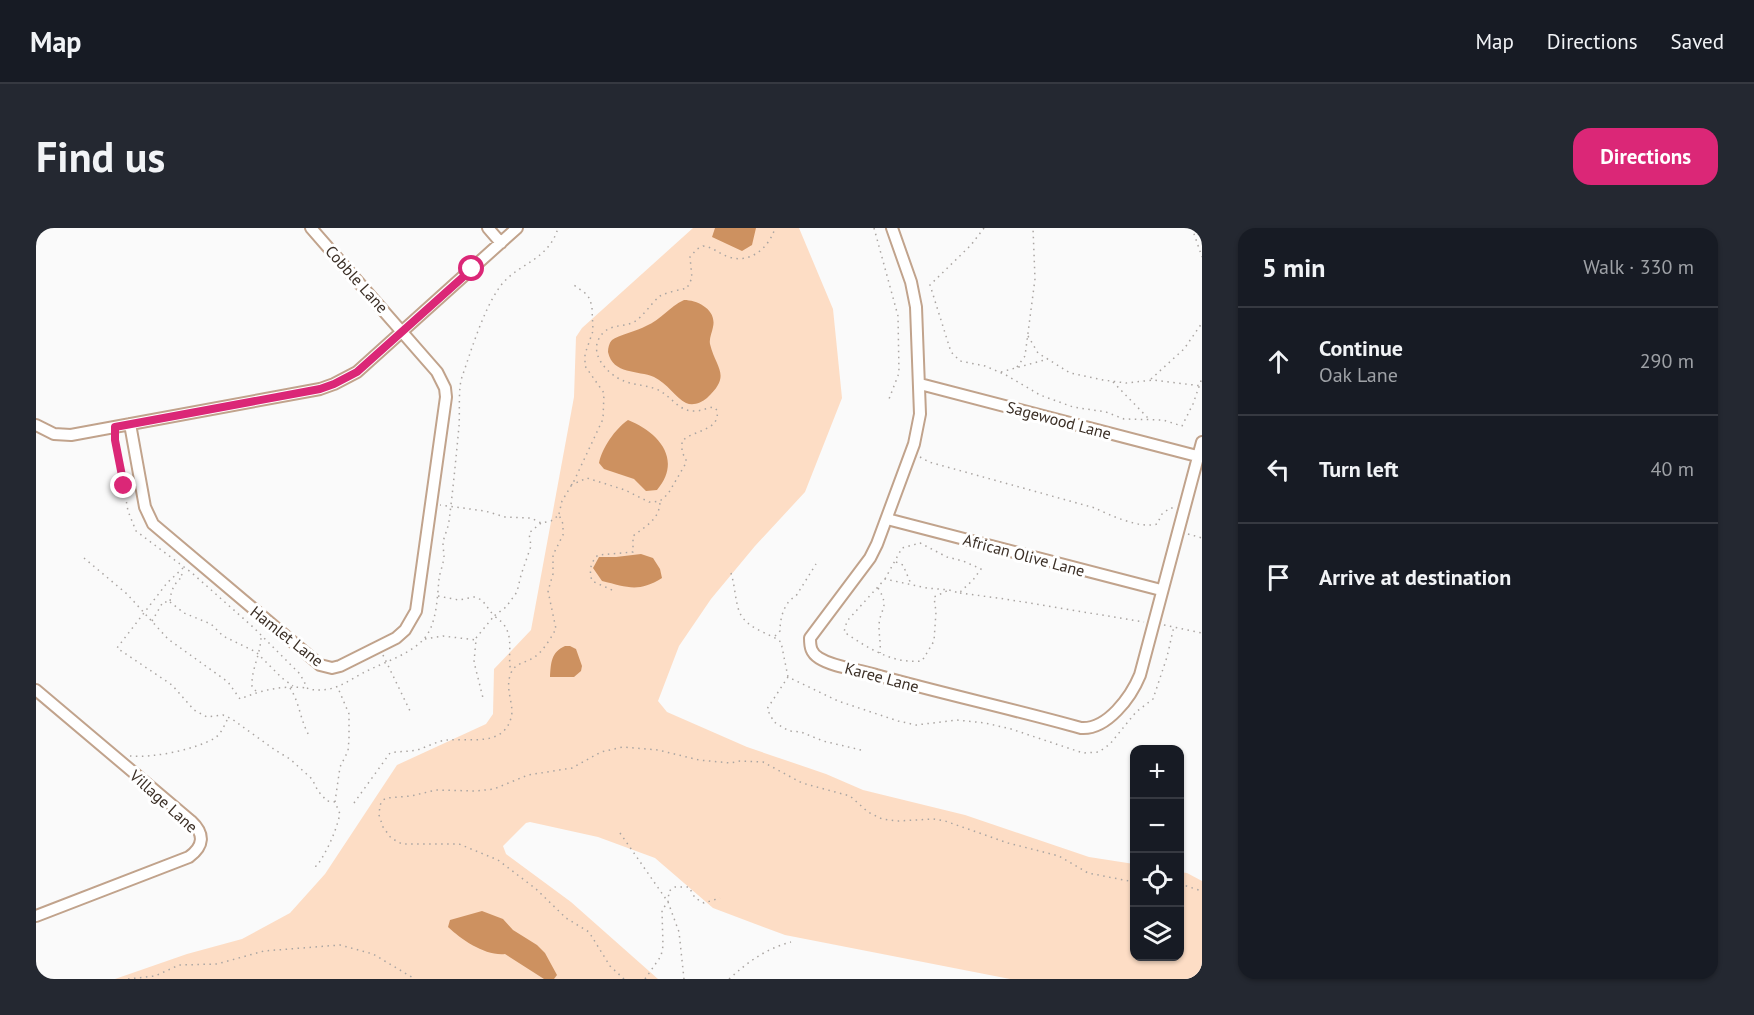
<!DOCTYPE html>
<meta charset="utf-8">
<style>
:root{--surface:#171b24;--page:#242831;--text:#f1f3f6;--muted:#9ea1a6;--line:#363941;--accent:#db2777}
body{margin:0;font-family:"PT Sans",sans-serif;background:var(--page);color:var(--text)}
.controls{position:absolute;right:18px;bottom:18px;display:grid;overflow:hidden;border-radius:12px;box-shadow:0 2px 4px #0004}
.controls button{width:54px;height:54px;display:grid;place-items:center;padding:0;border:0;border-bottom:2px solid var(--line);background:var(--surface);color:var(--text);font:30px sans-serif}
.stop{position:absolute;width:18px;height:18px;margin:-14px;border:4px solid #db2777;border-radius:50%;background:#fff}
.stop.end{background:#db2777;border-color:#fff;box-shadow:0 2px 6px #0008}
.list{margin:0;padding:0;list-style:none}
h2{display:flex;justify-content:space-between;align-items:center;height:78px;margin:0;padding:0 24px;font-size:26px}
h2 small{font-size:20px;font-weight:400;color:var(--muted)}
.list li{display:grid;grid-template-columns:39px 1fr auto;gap:18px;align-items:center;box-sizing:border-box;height:108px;padding:0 24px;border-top:2px solid var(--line)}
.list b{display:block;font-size:22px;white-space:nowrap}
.list p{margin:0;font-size:20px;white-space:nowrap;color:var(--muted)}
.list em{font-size:20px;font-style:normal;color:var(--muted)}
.icon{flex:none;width:33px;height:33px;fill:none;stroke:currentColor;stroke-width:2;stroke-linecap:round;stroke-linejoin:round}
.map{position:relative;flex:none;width:1166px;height:751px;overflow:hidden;border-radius:18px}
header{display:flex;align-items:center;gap:36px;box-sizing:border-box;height:84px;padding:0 30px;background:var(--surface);border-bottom:2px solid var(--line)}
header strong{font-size:28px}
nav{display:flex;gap:33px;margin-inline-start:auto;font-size:21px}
.intro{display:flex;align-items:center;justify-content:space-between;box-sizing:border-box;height:144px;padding:0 36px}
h1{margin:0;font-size:42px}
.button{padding:15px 27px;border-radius:18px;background:var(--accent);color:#fff;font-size:21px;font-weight:700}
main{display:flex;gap:36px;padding:0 36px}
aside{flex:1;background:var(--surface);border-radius:18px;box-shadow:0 2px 4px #0004}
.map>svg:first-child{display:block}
</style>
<header>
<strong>Map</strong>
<nav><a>Map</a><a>Directions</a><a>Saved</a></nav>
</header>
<div class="intro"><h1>Find us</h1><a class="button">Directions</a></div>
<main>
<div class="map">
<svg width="1166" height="751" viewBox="0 0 1166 751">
<rect width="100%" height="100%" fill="#fafafa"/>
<!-- green -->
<path fill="#fdddc5" d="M657,0H763L797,81L806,170L769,264L719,318L675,371L643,418L622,473L631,484L711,519L790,546L827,562L929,587L1053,629L1098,636V728H1144V644L1151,645L1166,653V751H974L749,707L677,680L619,630L562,609L494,594L490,595L467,618L470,626L535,674L622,751H79L151,726L206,711L254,685L289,646L361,537L450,496L457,486L458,441L495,402L538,169L540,109L546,100Z"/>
<!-- water -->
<path fill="#cd9160" d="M679,0H720L716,17L706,23L676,9Z
M648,72C662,72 681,82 677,99C676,105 673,110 674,116C680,141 696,147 671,170C665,175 657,178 650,175C640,170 631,155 618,149C602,142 577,147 572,124C572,120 573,115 576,112C582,107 602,103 610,98C626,91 633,79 648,72Z
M592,192C622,204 647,231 621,262L610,263L598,251L568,241L563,235C566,220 579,201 592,192Z
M605,326L617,330L624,341L626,350C602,365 591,359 566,353L557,340L563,329H580Z
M529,418H534L540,421L546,438L545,443L538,449H514C515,435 515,424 529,418Z
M446,683L467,691L477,702L501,717L509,725L521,747L518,751H508L469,726C449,728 426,712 412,699L414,692Z"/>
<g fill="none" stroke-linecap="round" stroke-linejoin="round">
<!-- minor casing -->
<g stroke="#c1a38c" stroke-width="14">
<path id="minor" d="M452,0L465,15
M856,0L875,54L880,79L884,186L878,216L841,316L834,330L774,410C774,419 775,425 783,430C799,440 822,441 840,447C908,466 977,481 1045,500C1071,502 1095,469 1104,447L1166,214
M884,156L1161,228
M94,196L109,279L117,296L284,437L296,440L304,438L360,410L369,402L380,383L410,169L409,160L401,144L275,0
M0,197L18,206L35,207L284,161L298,156L321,144L481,0
M851,291L1125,362
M0,462L155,593C169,606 168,618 153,629L0,688"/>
</g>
<!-- path -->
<path stroke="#aaa5a2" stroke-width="1.5" stroke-dasharray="1.5 4.5" stroke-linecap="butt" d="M838,0L862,88L863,145L853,171
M948,0L935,17L894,57L915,124L924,133L949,138L970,147L1004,167L1037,179L1070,184L1088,191L1127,192L1146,198L1157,176L1166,150
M1156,0L1166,29
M1162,0L1166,3
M992,108L1002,125L1034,145L1067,152L1090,155L1117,152L1166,158
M981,139L989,128L999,51L997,0
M965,144L1012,131
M1115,151L1148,121L1166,95
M1077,154L1113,191
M79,209L92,283L100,303L156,345L217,399L264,446L272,461C300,466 311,452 335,441C352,433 373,426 387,412C401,397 401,371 403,351C404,344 407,337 408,329C408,325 407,320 407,315C408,308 412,301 413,293C417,262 420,230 423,198C424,185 422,160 426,149C435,123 447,83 463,60C480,35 512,34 522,0
M884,229L893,234L1059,280C1075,288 1105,301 1121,296L1126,286L1134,280H1138
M535,257L551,250L589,262L613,274H618L624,273L632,266L650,235V230L646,225V213C657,202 685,203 681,182L677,179C671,180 665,183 659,183C642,184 634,166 620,161C609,157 598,157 588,153C570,146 549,122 568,104C577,96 588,99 598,94C607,89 616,74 624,68C632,64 643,62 651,60L656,50L654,29L661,21L667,18C677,19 683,26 693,29C714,36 733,20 739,0
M523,286L526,273L538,253L567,191L568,165L549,138V126L557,103L556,80L554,71L549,65L535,55
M1152,306L1166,310
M48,330L91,366L132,411L192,454L204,471C226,462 246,457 271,460
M860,334L867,337L875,356
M147,340L131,355L81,420L136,457L158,482L171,489L187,487L196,491L239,522L254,531L276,551L282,563L291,573L299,574L304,586C299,606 292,621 281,638L276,639
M695,345C699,358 699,371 703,383C710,401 732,404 745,414L752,449
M849,351L866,320L884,315L911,329L927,333L945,341L937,352L923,365L913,362L891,360L849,351L811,393L808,404C832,420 856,436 886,433L898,413L900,384L898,369L913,362
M842,360C855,381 843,380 843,399C843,408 845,416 844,425
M576,362L556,353C553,343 554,335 562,327L597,324V308C610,298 624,291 624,273
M924,365L969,371L1108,394
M402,368L423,372L438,369L446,372L458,388L470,379L481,364L485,347L495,318L493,305L505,295
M134,374L148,385L175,396L187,408L220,424L246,450L257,458
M116,393L127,374H134C135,361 138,356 147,348L144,345
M1128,397L1166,405
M739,408L744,403C744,390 748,374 760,368L780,336
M440,410L458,388C482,403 470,423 475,444
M389,411L407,408L440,412L438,434L447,470
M347,427L375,485
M254,460C264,475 264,493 274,509
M220,463L216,459C215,441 225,426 225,408
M825,522L787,513L765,504L753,503L738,494L731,481L752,449L802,473L862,493L880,497L921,492L949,495L975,501L1047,525L1063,524L1074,516L1100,484L1117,471L1131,429L1138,398
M94,528C117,530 158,522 179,510C185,506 189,496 192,490
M299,574L304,539L312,523L313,511V486L302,460
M318,575L354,525C363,523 372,524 381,522C391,519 401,513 411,512C434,510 467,519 475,490C479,477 468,461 475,445C479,435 489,435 497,430C507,424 514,411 520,401L512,363L517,346V327L527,307V296L523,287L515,293L505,295L495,290L469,289L449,283L404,277
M584,605L632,674L643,704L648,751
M1144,656L1166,663
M92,751L119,748L143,737L181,736L228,723L304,717L337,726L379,751
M588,751L574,738L553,704L530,690L500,661L462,632L423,616H366L355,610L347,599L343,587L344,577L347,572L351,570L375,568L400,562L440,563L458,561L492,547L536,540L565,524L587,519L598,520L622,522L663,532L694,535L704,533L727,534L766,555L814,568L832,584L846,591L861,593L897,591L909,593L972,615L1023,628L1052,645L1098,654
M609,751L625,728L627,718L626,682L632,674L633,663L639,659H653L659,670L668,675L684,670
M693,751C712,734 729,721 755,714"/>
<!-- minor -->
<use href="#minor" stroke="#fff" stroke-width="10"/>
</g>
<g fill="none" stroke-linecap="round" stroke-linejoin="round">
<!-- route -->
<path stroke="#db2777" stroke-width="8" d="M88,258L79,212V199L284,161L298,156L321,144L436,41"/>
</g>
<g text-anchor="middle" stroke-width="6" stroke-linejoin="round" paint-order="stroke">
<!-- street labels -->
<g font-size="16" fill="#3b2f26" stroke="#fff">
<text transform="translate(321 51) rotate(48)" y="6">Cobble Lane</text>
<text transform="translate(1023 192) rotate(15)" y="6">Sagewood Lane</text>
<text transform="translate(988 327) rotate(15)" y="6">African Olive Lane</text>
<text transform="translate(251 408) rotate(38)" y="6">Hamlet Lane</text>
<text transform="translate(846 449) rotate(15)" y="6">Karee Lane</text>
<text transform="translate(128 573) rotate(42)" y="6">Village Lane</text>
</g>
</g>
</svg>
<div class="controls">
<button>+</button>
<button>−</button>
<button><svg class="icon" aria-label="locate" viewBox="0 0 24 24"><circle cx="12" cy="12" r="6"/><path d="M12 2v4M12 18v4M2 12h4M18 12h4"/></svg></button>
<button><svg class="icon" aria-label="layers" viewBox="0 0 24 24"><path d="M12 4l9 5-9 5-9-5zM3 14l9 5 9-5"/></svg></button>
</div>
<div class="stop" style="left:436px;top:41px"></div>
<div class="stop end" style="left:88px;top:258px"></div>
</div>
<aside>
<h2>5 min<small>Walk · 330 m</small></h2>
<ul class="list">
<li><svg class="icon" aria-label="ahead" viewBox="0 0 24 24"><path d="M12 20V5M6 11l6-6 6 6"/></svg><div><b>Continue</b><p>Oak Lane</p></div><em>290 m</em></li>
<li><svg class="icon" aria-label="left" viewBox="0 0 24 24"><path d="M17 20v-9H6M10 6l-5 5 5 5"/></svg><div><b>Turn left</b></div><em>40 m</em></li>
<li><svg class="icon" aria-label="arrive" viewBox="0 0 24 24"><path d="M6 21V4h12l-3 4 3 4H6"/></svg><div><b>Arrive at destination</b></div></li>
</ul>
</aside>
</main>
